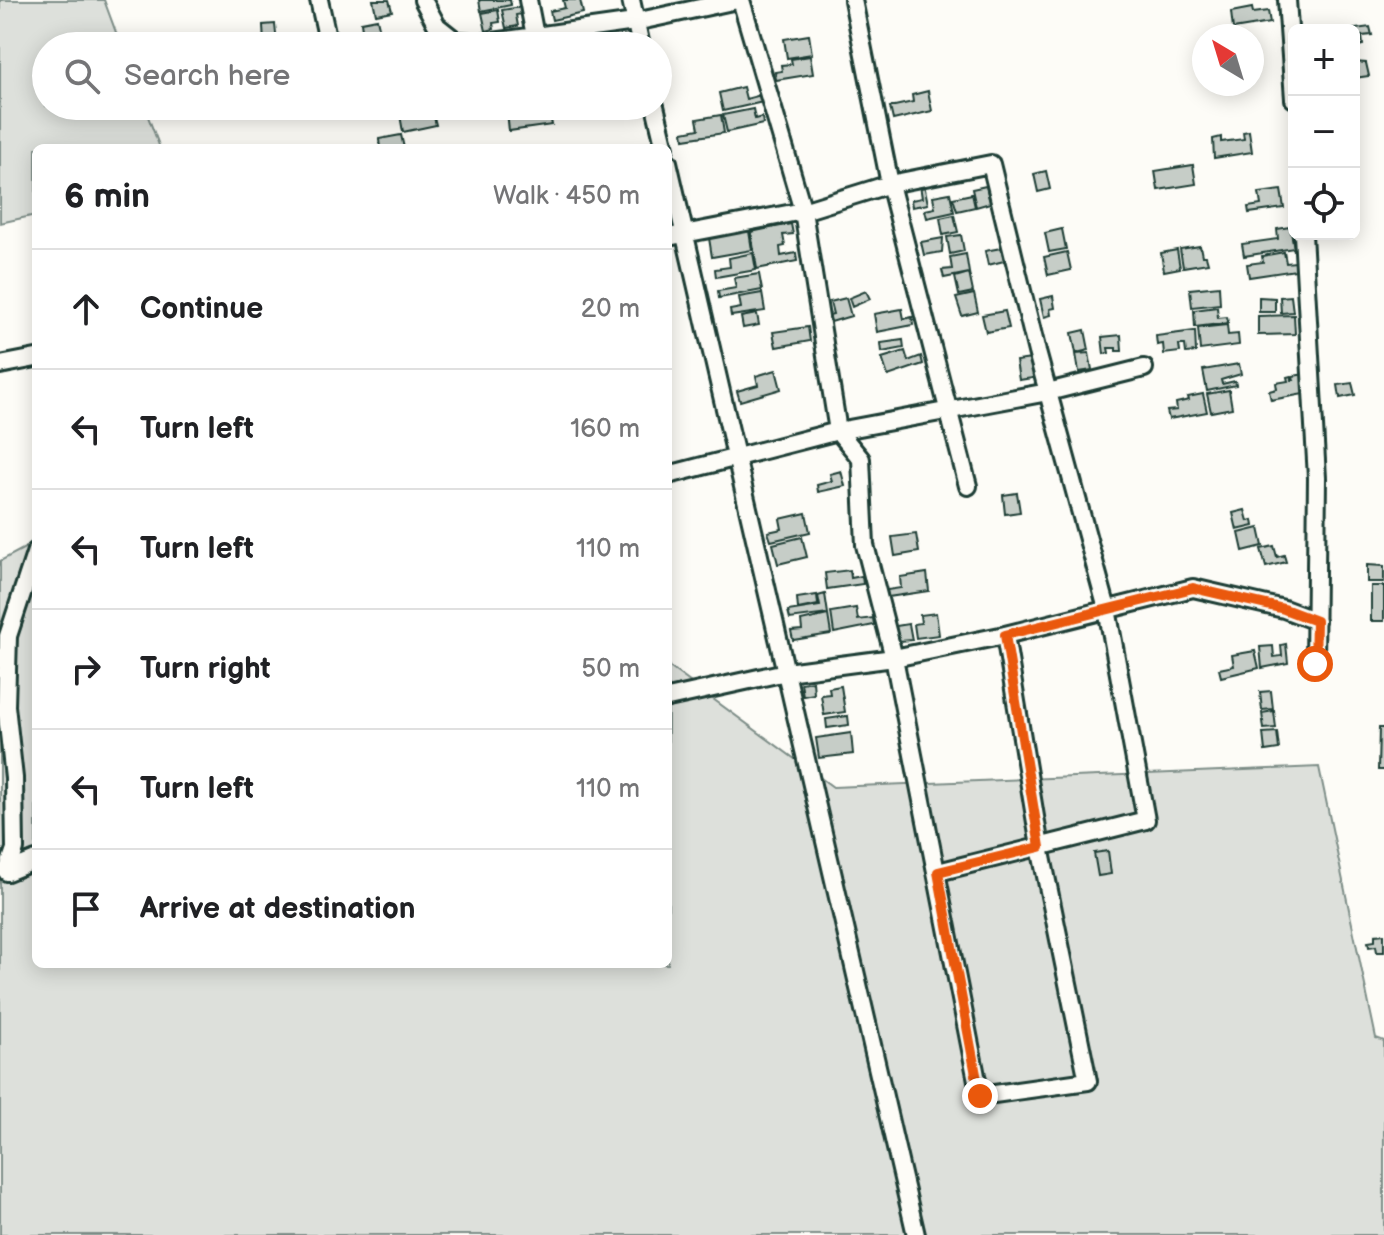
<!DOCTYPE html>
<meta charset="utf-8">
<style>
:root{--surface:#fff;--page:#f6f6f6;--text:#202124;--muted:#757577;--line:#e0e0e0}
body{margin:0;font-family:"Balsamiq Sans",sans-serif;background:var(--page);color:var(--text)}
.controls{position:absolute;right:24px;top:24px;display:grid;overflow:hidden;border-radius:12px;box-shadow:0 4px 20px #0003}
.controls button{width:72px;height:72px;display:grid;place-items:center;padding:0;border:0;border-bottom:2px solid var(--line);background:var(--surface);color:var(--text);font:40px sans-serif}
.compass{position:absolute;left:1192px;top:24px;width:72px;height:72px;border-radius:50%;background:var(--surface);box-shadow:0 4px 20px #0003;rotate:322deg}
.stop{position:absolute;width:24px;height:24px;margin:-18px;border:6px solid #ea580c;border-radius:50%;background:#fff}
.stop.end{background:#ea580c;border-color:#fff;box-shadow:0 2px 8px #0008}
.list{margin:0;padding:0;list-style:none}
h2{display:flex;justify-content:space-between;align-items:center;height:104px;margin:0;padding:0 32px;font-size:34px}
h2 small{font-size:26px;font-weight:400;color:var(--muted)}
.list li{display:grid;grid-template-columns:52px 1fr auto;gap:24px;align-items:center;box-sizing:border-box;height:120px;padding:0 32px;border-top:2px solid var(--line)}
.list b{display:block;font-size:30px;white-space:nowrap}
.list em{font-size:26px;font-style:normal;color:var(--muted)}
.icon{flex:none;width:44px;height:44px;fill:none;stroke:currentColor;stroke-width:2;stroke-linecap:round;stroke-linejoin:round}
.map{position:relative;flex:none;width:1384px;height:1235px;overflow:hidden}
.search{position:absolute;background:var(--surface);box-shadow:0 4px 20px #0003;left:32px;top:32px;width:640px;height:88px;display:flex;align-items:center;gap:20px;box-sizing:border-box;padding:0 28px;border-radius:44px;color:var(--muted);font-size:30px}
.panel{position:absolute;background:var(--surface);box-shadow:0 4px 20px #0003;left:32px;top:144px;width:640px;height:824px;border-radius:12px}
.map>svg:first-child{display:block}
</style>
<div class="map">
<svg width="1384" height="1235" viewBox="0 0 1384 1235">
<rect width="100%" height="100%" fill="#fdfcf7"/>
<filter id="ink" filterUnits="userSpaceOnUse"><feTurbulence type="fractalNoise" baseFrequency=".0125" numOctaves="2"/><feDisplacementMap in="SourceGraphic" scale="16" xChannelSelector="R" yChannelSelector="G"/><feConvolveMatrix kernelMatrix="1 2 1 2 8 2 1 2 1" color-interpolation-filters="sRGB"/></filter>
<g filter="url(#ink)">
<!-- green -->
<path fill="#dde0db" stroke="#7e8e88" stroke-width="2" d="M0,0H104L121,46H46V106H144L160,148H36V215L0,223Z
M36,542V964H668V666L833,787L1319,767L1376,1038L1384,1041V1235H0V561Z"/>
<!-- building -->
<path fill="#c6cdc7" stroke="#1f3d34" stroke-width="2" d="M373,0H389L392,11L376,14Z
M479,0H510L511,5L481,11Z
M563,0H580L583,13L552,20L550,11L565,8Z
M521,7L522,14L516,15L518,26L506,28L502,10Z
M1252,8L1253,13L1268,11L1270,23L1233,29L1231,12Z
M498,10L500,22L493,23L494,29L486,31L482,13Z
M377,19L381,36L359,41L357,31L362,29L361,22Z
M275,24L277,44L264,45L263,25Z
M1370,27L1372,35L1362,36L1363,45L1354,47V30H1348Z
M408,33L410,40L416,39L418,46H388L386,37Z
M809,35L812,54L787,58L784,39Z
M810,56L813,74L776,80L775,72L782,71L781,65L792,64L791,59Z
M1354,62L1366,63L1369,76L1354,78Z
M743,87L746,99L761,95L763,102L723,111L719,93Z
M928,91L932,111L893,120L890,107L913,102L912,95Z
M536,107L537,117L550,115L552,125L509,131L507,111Z
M432,109L436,125L403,132L400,115Z
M753,109L755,119L762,117L763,124L727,132L723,115Z
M721,115L724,133L684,139L683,132L699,129L697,119Z
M1249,131L1252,152L1214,158L1213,139L1221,137V142L1244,139L1243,132Z
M401,135L404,148H380L379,139Z
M1193,165L1196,184L1158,190L1155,171Z
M1046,171L1050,189L1038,192L1034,174Z
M924,184L928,204L912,207L911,200L922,198L920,185Z
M986,186L990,203L976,207L972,189Z
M1281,190L1284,208L1249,213L1248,207L1261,205L1259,193Z
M950,193L954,212L927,218L925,210L935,208L933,196Z
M972,194L975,207L957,211L953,198Z
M954,215L958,232L943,235L940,218Z
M791,224L793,234L783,235L785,246L780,247L781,256L796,253L797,261L757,269L751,232Z
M1290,227L1294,248L1244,256L1242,244L1278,239L1277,229Z
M1062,229L1066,249L1049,252L1045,233Z
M749,231L752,250L712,257L709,238Z
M961,235L964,251L950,254L947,237Z
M943,238L942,252L924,255L921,242Z
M1200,246L1202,256H1206L1208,263L1183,267L1180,249Z
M1001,248L1004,261L988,265L985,251Z
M1177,250L1180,268L1164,271L1161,253Z
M1067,252L1071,270L1048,275L1044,257Z
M1284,252L1286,263L1295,262L1296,270L1249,277L1247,264L1263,262L1262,256Z
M753,253L756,270L716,277L715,269L730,267L729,258Z
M966,254L969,273L944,278L942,270L952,269L950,257Z
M969,273L973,292L959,295L955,277Z
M759,274L762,290L719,298L718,291L736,288L734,278Z
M1219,286L1220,304L1192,307L1190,289Z
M866,291L870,299L852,307L849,298Z
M762,293L765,311L731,316L730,310L741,308L739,297Z
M974,294L978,312L962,316L956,298Z
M1053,296L1055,308L1050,309L1051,315L1044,317L1040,299Z
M1291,296L1293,312L1281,313L1280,297Z
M1259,297L1275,298V312H1259Z
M846,298L851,316L831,322L829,315L833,314L830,302Z
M1217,307L1218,318L1227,317L1228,323L1195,327L1194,310Z
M902,309L904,319L912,317L913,325L877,332L874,314Z
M1005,311L1009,328L986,332L982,315Z
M757,314L759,325L743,328L741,317Z
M1294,315L1295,334L1258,335V316Z
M1227,325L1228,335L1238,334L1239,345L1200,350L1198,328Z
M808,327L810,341L776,347L773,332Z
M1085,330L1089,350L1076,353L1072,333Z
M1195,331L1196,352L1186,353L1185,345H1179L1180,352L1164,354L1163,344L1157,345L1156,336Z
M1121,335L1122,351H1116V348H1108L1109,353L1104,354L1102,337Z
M903,340L904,348L882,352L881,343Z
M905,351L908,361L921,356L923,364L888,376L882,358Z
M1089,353L1092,370L1079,372L1076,354Z
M1032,359L1033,378L1019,380L1016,361Z
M1239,364L1241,374L1221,380L1222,384L1235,381L1236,385L1207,391L1203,370Z
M776,370L781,389L740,401L737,391L758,385L756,376Z
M1305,374L1309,393L1271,400L1269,391L1277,389L1276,383L1288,381L1287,377L1291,376L1292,380H1294L1293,376Z
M1352,383L1355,395L1340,398L1338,385Z
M1229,390L1232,408L1211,412L1207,394Z
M1203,394L1207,412L1169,419L1167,411L1177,410L1176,403L1189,400L1188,397Z
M841,471L845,486L818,492L817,485L832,481L830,474Z
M1017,493L1020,512L1005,514L1003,495Z
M1245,510L1248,521L1253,520L1254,526L1237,530L1233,513Z
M806,513L810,532L771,541L768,532L782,529L780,519Z
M1259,528L1263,546L1243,551L1239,533Z
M916,534L919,552L895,556L892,537Z
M802,537L807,557L778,564L773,544Z
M1274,546L1277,557L1284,555L1286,562L1266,567L1261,549Z
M1367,565L1384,566V582H1367Z
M850,570L851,578L862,576L863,584L827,589L825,573Z
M927,573L929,591L888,597L887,590L901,588L900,577Z
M1371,586H1384V621H1371Z
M825,594L828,614L790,619L788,611L820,606L818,596Z
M817,595L818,605L798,609L797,598Z
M856,608L858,620L873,618L874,625L834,633L831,612Z
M936,613L939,635L916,638L914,624L921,623L920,615Z
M828,615L831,634L793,640L791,631L802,630L801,621Z
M909,624L912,640L898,641L896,626Z
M1286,644L1288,663L1262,668L1260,647L1273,646L1274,657L1282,656L1281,645Z
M1255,651L1259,668L1221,677L1219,669L1234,666L1232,655Z
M813,681L814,694L803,696L801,683Z
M841,686L845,712L824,715L821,695L830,694L829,688Z
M1271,691L1273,709L1262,710L1260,692Z
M1274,711L1276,728L1264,729L1262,713Z
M848,716L849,725L827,728L826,719Z
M1379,728H1384V770H1378Z
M1277,732L1279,749L1265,751L1263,733Z
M851,733L853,754L819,758L816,738Z
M1108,851L1111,874L1098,876L1094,853Z
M1384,934V952H1377L1376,946L1369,947L1368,942L1375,941V935Z"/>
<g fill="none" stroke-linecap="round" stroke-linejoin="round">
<!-- minor casing -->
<g stroke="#1f3d34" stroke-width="22">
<path id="minor" d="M319,0L329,46
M423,0L437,26L456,41L486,43L635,22L737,0
M528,0L535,36
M631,0L641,46
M741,0L803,211L838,431L861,459L865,545L894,658L980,1096L1088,1081L1040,847L1005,635
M853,0L890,184L968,486
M1287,0L1294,99
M655,106L665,148
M668,162L916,1235
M1303,234L1317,478L1315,664
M668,237L803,211L890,184L991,164L1037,352L1107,609L1146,820L938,872
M0,365L36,358
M668,475L838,431L1048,392L1144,368
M668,698L786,672L894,658L1005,635L1193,588L1284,609L1316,621
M7,872L15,849L14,778L6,706L8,636L36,551
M7,872L36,860"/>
</g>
<!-- minor -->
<use href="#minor" stroke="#fdfcf7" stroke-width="16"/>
</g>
</g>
<g fill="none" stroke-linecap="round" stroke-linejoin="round" filter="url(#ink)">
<!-- route -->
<path stroke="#ea580c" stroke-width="10" d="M980,1096L938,872L1040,847L1005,635L1193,588L1284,609L1316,621L1315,664"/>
</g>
</svg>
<div class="controls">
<button>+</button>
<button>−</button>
<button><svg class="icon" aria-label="locate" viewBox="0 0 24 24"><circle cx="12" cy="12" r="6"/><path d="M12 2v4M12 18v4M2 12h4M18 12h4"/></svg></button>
</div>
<svg class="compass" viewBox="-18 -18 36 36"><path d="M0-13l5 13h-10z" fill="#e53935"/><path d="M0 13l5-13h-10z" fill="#757577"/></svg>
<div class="stop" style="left:1315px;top:664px"></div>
<div class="stop end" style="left:980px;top:1096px"></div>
<div class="search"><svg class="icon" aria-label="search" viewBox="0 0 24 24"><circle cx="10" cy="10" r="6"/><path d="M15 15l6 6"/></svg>Search here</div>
<section class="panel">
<h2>6 min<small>Walk · 450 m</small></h2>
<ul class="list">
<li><svg class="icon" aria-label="ahead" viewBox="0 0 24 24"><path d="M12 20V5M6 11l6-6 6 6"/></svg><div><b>Continue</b></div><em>20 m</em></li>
<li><svg class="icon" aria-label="left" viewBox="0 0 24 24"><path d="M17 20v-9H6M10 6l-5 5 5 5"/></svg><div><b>Turn left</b></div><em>160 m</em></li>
<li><svg class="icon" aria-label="left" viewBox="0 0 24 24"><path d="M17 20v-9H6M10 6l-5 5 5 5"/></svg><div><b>Turn left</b></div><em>110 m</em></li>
<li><svg class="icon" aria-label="right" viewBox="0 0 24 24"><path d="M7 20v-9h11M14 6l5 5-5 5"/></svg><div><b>Turn right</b></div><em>50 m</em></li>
<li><svg class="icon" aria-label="left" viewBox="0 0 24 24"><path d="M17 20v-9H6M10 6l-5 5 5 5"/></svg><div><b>Turn left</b></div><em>110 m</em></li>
<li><svg class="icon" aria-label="arrive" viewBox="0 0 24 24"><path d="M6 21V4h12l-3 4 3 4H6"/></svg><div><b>Arrive at destination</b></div></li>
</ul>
</section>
</div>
